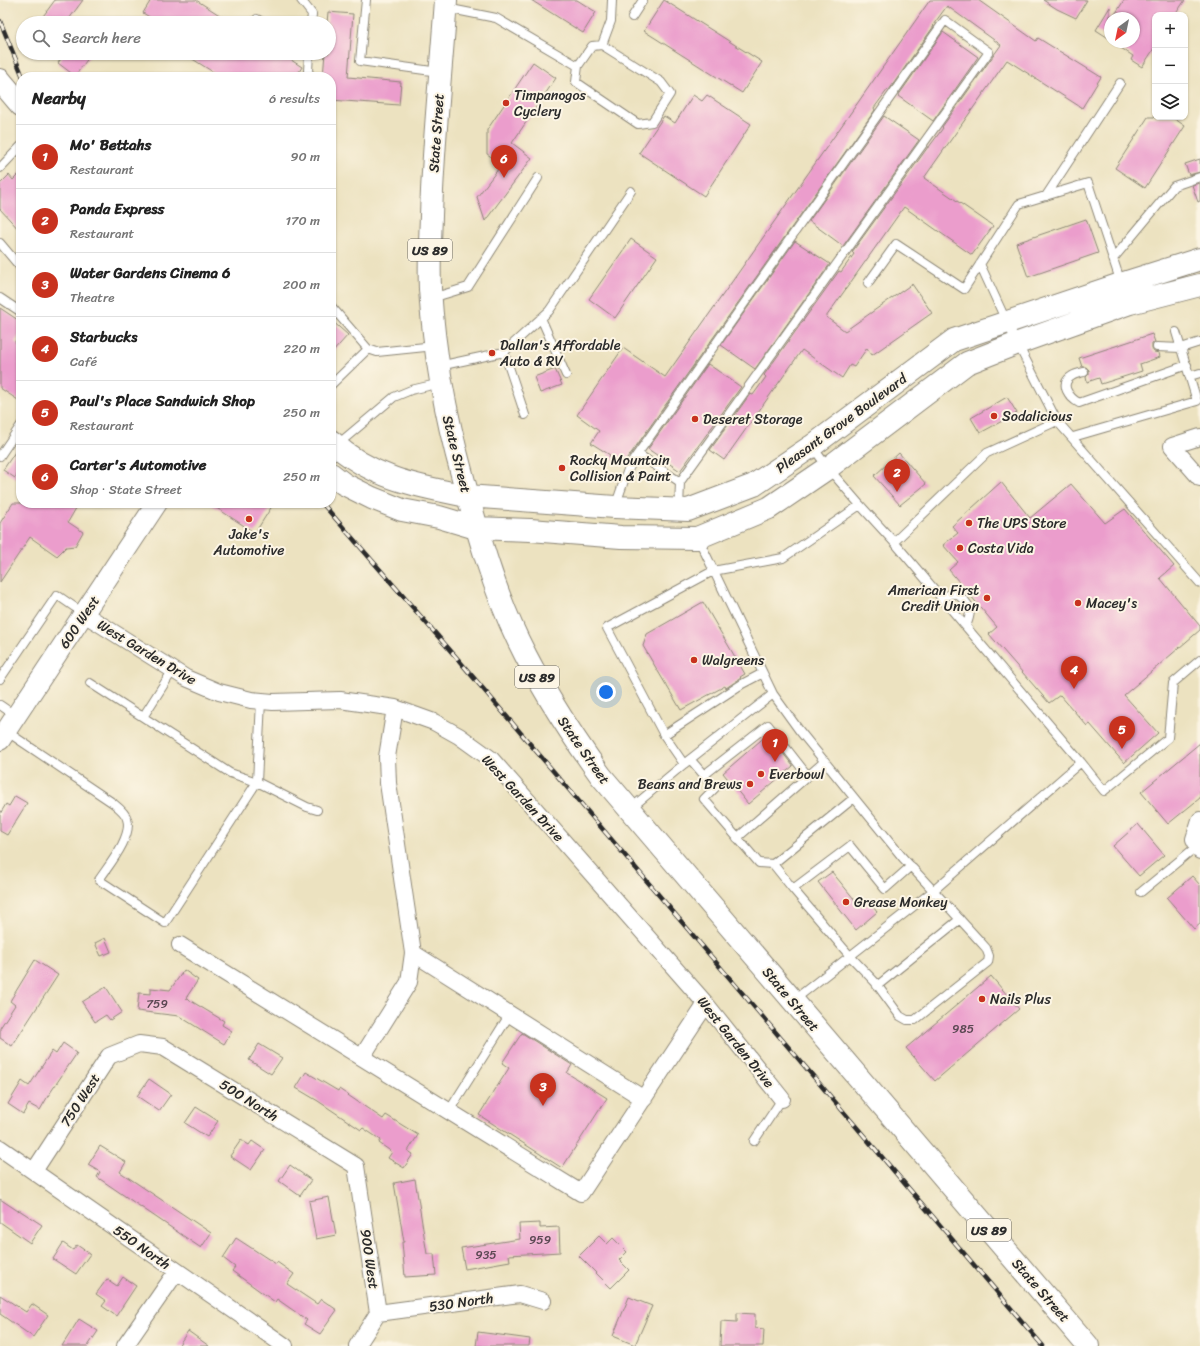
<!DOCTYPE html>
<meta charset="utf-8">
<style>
:root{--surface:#fff;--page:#f6f6f6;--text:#222;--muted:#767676;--line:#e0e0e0;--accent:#c8321e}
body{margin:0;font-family:Sriracha,sans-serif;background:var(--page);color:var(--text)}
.controls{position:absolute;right:12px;top:12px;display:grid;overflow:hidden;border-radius:8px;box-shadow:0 1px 3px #0004}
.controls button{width:36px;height:36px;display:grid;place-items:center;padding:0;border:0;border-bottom:1px solid var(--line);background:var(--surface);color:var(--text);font:20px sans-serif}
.compass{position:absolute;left:1104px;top:12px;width:36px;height:36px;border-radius:50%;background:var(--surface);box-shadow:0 1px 3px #0004;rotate:213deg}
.you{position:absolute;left:606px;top:692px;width:14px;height:14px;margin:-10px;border:3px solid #fff;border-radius:50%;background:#1a73e8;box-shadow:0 0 0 6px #1a73e833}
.badge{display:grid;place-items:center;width:26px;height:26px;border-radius:50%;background:var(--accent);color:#fff;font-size:13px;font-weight:700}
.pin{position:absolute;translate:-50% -33px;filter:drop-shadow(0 1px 2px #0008)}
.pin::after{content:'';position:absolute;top:21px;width:14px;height:12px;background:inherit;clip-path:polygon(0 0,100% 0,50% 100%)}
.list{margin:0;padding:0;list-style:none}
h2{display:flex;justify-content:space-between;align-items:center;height:52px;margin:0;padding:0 16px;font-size:17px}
h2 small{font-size:13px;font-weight:400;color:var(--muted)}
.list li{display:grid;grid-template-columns:26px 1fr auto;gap:12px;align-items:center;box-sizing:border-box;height:64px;padding:0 16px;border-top:1px solid var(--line)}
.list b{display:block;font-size:15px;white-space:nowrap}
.list p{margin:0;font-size:13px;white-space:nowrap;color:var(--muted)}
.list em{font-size:13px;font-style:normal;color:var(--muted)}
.icon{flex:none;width:22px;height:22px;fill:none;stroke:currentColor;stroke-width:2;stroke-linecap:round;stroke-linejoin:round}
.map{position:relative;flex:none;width:1200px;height:1346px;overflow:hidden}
.search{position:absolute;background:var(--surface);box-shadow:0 1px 3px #0004;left:16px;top:16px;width:320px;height:44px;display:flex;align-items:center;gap:10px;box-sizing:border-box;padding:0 14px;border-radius:22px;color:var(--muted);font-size:15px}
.panel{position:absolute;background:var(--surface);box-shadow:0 1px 3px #0004;left:16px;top:72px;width:320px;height:436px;border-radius:16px}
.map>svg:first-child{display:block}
</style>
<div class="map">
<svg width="1200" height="1346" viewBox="0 0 1200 1346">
<rect width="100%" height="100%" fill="#fcf5e5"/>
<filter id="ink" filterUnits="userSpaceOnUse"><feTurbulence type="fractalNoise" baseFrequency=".025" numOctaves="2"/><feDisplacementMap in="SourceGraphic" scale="8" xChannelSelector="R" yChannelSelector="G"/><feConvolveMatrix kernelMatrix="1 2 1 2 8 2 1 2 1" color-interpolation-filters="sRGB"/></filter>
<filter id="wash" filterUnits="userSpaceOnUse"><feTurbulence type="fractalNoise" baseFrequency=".012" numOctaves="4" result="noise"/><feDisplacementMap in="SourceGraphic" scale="16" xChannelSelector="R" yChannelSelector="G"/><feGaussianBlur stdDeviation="0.9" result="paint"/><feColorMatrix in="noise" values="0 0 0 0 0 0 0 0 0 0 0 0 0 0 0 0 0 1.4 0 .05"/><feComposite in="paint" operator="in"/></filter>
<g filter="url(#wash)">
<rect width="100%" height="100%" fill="#ece2c0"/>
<g id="blocks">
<!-- building -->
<path fill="#eb9dcc" d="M55,0H83L66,23H38Z
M151,0H196L232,23H159L143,13Z
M531,0H577L596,12L583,33Z
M664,0L762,62L742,93L644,31Z
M930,0H978L1036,41L1038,38L1101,77L1082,108L1007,60L924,178L993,226L972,255L904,207L826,317L845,331L912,284L932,313L872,355L867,348L854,367L850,365L842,378L802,350L724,460L710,450L750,394L753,395L766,377L764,375L839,271L841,272L854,254L852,252L928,147H929L943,128L942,127L1001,45L947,6L933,25L934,26L889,90L888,89L874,108L875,110L622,466L609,457L610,455L591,443L599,431L577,415L623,348L665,377Z
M1043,0H1087L1076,18L1057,9Z
M1124,0H1185L1175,15H1155V47L1142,67L1131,60L1133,56L1112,42H1134V18H1113Z
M1110,7V39L1096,30Z
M328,12L353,14L348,77L401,82L399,105L331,100V77H323L325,53H329V23H327Z
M943,32L978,57L933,121L898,96Z
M65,53H92L75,76L58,63Z
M183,53H280L302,67L296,77H221Z
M533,62L556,78L512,143L532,158L485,221L477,197L502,164L487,154V130Z
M693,95L702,101L707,95L751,124L704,196L639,153L664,116L675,123Z
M884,116L919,140L843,246L809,221Z
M1148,117H1172L1185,126L1145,188L1115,168Z
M1200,159V172L1189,175L1185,164Z
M21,172V232L0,209V184L9,175L13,180Z
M1200,183V201L1198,202L1192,185Z
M1086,219L1098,253L1028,277L1016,243Z
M631,239L657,257L615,318L589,299Z
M795,241L830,264L755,369L721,345Z
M0,308L21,322V333L15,342L21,346V402L0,388Z
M331,320L348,335L331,354Z
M1152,334L1155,342L1152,344V349L1154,352L1159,353L1160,357L1140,364L1142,371L1101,384L1099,378L1087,382L1086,377L1089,374V370L1086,367H1082L1079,358Z
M708,364L741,387L680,471L648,449Z
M555,369L562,385L540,393L534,377Z
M1007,397L1017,413L980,433L971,418Z
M21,443V469L15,478L3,470Z
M899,453L926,484L900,505L874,476Z
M1001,482L1030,518L1071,484L1105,523L1125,509L1174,566L1160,578L1200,626V630L1124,695L1158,733L1124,763L1090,724L1087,726L1060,695L1049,703L989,634L997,627L949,570L958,562L943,545L958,533L952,526Z
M13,503H79L68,522L83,532L75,546L66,547L57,556L30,537L0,582V523Z
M209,503H274L255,533Z
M703,602L745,674L740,677L741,678L726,688L725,686L681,710L643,646L647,634Z
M768,734L793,766L748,804L723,773Z
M1200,743V798L1168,824L1141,792Z
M15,796L27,803L7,835L0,831V814L6,804L9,806Z
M1138,824L1164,855L1139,876L1113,846Z
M832,872L859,905L867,899L877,912L856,930L818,882Z
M1192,876L1200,885V924L1194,929L1167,898Z
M105,938L111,952L101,956L95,943Z
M35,960L58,975L12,1046L0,1038V1028L15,1005L10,1001Z
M184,970L198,980L186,998L224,1021L222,1025L232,1031L224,1044L179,1016L137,1011L139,993L151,994V988L170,990Z
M991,976L1019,1009L935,1081L906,1048Z
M106,987L122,1012L110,1020L106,1015L95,1022L82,1002Z
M522,1033L572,1065L567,1073L607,1098L562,1168L479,1115L509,1068L502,1063Z
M63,1043L77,1053L48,1096L40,1110L29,1104L23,1114L8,1104L22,1081L29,1086L52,1051L56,1054Z
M259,1044L282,1058L271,1074L249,1060Z
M306,1072L338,1091L339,1089L383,1119L386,1115L418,1135L408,1151L413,1154L404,1168L388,1158L392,1152L379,1143L381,1140L363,1128L361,1130L318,1101L296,1088Z
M149,1079L171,1094L159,1111L137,1096Z
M196,1107L218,1121L207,1137L185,1123Z
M241,1140L249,1145L252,1141L265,1150L251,1170L230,1156Z
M100,1146L126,1162L120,1172L211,1233L201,1248L97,1177L100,1172L88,1165Z
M290,1165L311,1180L300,1196L279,1181Z
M415,1179L427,1254H434L436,1275L405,1277L402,1242H404L394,1183Z
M329,1197L336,1235L316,1239L309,1201Z
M0,1199L18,1211L19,1210L42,1225L30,1243L0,1222Z
M540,1223V1228L559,1227L560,1252L509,1255L510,1261L465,1269L461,1248L520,1239L519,1224Z
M599,1236L607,1244L613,1238L627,1252L619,1260L629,1270L611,1288L579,1256Z
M236,1238L276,1264L277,1262L294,1274L287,1284L317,1304L321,1299L337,1310L320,1334L304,1324L307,1320L277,1299L275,1302L232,1271L235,1267L223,1258Z
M63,1243L73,1250L77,1245L90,1254L76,1274L53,1259Z
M123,1277L136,1286L116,1316L102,1306L106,1301L96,1294L107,1279L117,1286Z
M0,1295L26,1312L32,1304L48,1315L33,1337L0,1314Z
M629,1297L652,1306L635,1345L613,1336Z
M737,1313L755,1314V1328L764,1329L763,1346H720L721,1321L737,1322Z
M79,1319L98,1331L88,1346H62Z
M188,1331L209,1346H178Z
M478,1332L530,1339L529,1346H476Z"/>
</g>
</g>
<g filter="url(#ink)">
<use href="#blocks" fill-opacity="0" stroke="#8c8676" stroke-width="1"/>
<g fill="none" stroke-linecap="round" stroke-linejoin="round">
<!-- service casing -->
<g stroke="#8c8676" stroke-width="10">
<path id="service" d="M301,0L312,14L311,23
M366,0L360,61L439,72
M446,8L496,18L578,66L576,82L638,124L652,122L670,94L661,82L602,45L592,46L578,66
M632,17L643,0
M257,19L264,23
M602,45L611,21L612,0
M309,53L308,71L311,77
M0,168L21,146
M1046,196L1120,83
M0,243L21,268
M1113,259L1174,186L1200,177
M868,283L896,244L964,289L1019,204L1088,183L1121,283
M0,298L21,312
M432,298L468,287L538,178
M331,306L368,349L377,352L435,346
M541,318L566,375
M1157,347L1181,348L1200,342
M504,352L549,311L631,191
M439,366L504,352L525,415
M1084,372C1080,373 1075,374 1072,376C1058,384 1070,398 1079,403L1187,365
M1190,376L1200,373
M331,385L368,349
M1057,421L1200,583
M1073,437L1197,401L1176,332
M337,445L394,397L411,390L441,383
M812,446L828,468L860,505
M638,454L680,482
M0,456L21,425
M615,507L627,472L634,459L945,20L989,52L680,482L679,509
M698,538L773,694
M894,542L987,453L1057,421L1007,323L980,264
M941,598L951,594H957C971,605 973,610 966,626
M0,679L57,595L83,613
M90,683L230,773L257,782L307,807L317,810
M0,705L16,716
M143,717L173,670
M6,731L113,803C118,807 126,813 127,819C133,837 108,866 99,880L165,923L257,782L261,701
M664,735L742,684L763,673
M690,759L715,788L704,799L759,863L773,864
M1081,762L1104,791L1168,738L1173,683L1200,660
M684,764L664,735L607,628L713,571L783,558L860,505L894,542L1081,762L933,891L794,1000
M704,775L768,725L808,776
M630,809L684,764L773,694L799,730L903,858C931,888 959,918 986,948L989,956L988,962L915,1020H907L900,1016L875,982L850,956L793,889L850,846L885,889L911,866
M737,838L825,761
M793,889L773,864L854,798
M1141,892L1197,846
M877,986L960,919
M449,1111L510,1014
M754,1141L782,1099"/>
</g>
<!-- minor casing -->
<g stroke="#8c8676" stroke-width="18">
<path id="minor" d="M1200,437L1172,446L1200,478
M84,614L186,678L219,692L251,700L273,702L340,700L395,708L434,722L459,736L491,759L706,1004L782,1099
M395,708L387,757L388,783L413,953L644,1099
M1200,820L1194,839L1200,851
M180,945L581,1193L706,1004
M362,1057L409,982L413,953
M0,1148L285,1346
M34,1171L109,1056L139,1044L163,1047L356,1166L378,1313L357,1346
M378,1313L520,1294L543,1301
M125,1346L177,1271"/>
</g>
<!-- tertiary casing -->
<g stroke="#8c8676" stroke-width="22">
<path id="tertiary" d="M0,740L157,503"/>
</g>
<!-- secondary casing -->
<g stroke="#8c8676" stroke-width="24">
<path id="secondary" d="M0,80L21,105
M331,441C371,478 416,486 467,496
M331,474L344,484L372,498L402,510L439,517L476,528"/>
</g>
<!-- primary casing -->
<g stroke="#8c8676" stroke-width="24">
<path id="primary" d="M446,0C441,72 433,144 431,216C430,240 429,265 430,289C434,353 446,417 463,478C478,533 493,588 518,640C541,688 570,733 601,776L1088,1346
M467,496L615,507L688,510L754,485L812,446L954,340L1121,284L1200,259
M476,528L530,530L621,537L697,538L769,508L828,468L967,363L1018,343L1130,303L1200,285"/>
</g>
<!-- service -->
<use href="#service" stroke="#fff" stroke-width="8"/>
<!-- minor -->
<use href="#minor" stroke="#fff" stroke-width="16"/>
<!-- tertiary -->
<use href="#tertiary" stroke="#fff" stroke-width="20"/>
<!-- secondary -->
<use href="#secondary" stroke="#fff" stroke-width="22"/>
<!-- primary -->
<use href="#primary" stroke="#fff" stroke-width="22"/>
<!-- rail casing -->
<g stroke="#2b2b2b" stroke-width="4.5">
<path id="rail" d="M0,21L23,77
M322,503L456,657L1043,1346"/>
</g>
<!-- rail -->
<use href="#rail" stroke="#fcf5e5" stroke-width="3" stroke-dasharray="9" stroke-linecap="butt"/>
</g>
</g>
<!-- markers -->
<g fill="#c8321e" stroke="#fcf5e5" stroke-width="1.5">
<circle cx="506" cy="103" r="4"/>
<circle cx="492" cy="353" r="4"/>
<circle cx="994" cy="416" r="4"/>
<circle cx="695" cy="419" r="4"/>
<circle cx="562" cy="468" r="4"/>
<circle cx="249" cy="519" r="4"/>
<circle cx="969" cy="523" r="4"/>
<circle cx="960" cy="548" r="4"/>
<circle cx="987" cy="598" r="4"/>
<circle cx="1078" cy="603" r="4"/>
<circle cx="694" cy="660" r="4"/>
<circle cx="761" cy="774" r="4"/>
<circle cx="750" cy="784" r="4"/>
<circle cx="846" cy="902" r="4"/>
<circle cx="982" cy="999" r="4"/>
</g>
<g text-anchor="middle" stroke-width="4" stroke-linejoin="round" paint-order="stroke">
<!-- number labels -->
<g font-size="12" fill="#5b4853">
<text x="157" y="1008">759</text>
<text x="963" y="1033">985</text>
<text x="540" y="1244">959</text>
<text x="486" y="1259">935</text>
</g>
<!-- shield labels -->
<g fill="#fcf5e5" stroke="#6a6863" stroke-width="1">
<rect x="408" y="239" width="44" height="22" rx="3"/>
<rect x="515" y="666" width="44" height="22" rx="3"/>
<rect x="967" y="1219" width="44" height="22" rx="3"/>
</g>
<g font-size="13" font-weight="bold" fill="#2b2b2b">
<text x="430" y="255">US 89</text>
<text x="537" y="682">US 89</text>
<text x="989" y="1235">US 89</text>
</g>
<!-- poi labels -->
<g font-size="14" fill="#2b2b2b" stroke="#fcf5e5" text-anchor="start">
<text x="514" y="100">Timpanogos<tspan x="514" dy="16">Cyclery</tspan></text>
<text x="500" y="350">Dallan's Affordable<tspan x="500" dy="16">Auto &amp; RV</tspan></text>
<text x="1002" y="421">Sodalicious</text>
<text x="703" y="424">Deseret Storage</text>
<text x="570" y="465">Rocky Mountain<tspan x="570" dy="16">Collision &amp; Paint</tspan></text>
<text x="977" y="528">The UPS Store</text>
<text x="249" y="539" text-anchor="middle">Jake's<tspan x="249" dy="16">Automotive</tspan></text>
<text x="968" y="553">Costa Vida</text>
<text x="979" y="595" text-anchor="end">American First<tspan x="979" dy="16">Credit Union</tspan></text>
<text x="1086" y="608">Macey's</text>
<text x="702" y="665">Walgreens</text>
<text x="769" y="779">Everbowl</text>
<text x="742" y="789" text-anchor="end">Beans and Brews</text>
<text x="854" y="907">Grease Monkey</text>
<text x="990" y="1004">Nails Plus</text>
</g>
<!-- street labels -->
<g font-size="14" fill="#2b2b2b" stroke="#fcf5e5">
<text transform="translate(436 133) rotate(-86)" y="5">State Street</text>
<text transform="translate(841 423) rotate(-36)" y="5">Pleasant Grove Boulevard</text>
<text transform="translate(457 454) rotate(76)" y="5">State Street</text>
<text transform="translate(79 622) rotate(-56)" y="5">600 West</text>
<text transform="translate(147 652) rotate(31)" y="5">West Garden Drive</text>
<text transform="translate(584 750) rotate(55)" y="5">State Street</text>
<text transform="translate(523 798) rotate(47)" y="5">West Garden Drive</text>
<text transform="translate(791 999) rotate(50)" y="5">State Street</text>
<text transform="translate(736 1042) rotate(51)" y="5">West Garden Drive</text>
<text transform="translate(80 1100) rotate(-57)" y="5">750 West</text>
<text transform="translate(249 1100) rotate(32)" y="5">500 North</text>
<text transform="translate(142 1247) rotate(35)" y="5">550 North</text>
<text transform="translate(370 1259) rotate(82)" y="5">900 West</text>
<text transform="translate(1041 1290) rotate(49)" y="5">State Street</text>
<text transform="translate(461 1302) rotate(-8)" y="5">530 North</text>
</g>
</g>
</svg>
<div class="controls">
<button>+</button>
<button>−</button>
<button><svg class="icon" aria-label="layers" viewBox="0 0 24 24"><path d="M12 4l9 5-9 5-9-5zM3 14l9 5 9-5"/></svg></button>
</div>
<svg class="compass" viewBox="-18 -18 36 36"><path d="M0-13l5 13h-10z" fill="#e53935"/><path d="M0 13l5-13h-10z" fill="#767676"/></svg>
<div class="you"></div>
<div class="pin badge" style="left:775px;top:762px">1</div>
<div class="pin badge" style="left:897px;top:492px">2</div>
<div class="pin badge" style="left:543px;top:1106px">3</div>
<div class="pin badge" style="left:1074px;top:689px">4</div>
<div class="pin badge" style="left:1122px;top:749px">5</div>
<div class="pin badge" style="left:504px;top:178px">6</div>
<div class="search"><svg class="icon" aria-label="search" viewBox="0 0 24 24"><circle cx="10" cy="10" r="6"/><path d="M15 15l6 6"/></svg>Search here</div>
<section class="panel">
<h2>Nearby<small>6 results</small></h2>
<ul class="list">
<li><span class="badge">1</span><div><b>Mo' Bettahs</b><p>Restaurant</p></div><em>90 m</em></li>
<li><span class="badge">2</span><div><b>Panda Express</b><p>Restaurant</p></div><em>170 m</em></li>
<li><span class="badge">3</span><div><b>Water Gardens Cinema 6</b><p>Theatre</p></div><em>200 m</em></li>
<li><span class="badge">4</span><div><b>Starbucks</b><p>Café</p></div><em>220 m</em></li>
<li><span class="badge">5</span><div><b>Paul's Place Sandwich Shop</b><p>Restaurant</p></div><em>250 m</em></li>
<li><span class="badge">6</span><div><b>Carter's Automotive</b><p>Shop · State Street</p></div><em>250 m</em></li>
</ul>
</section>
</div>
